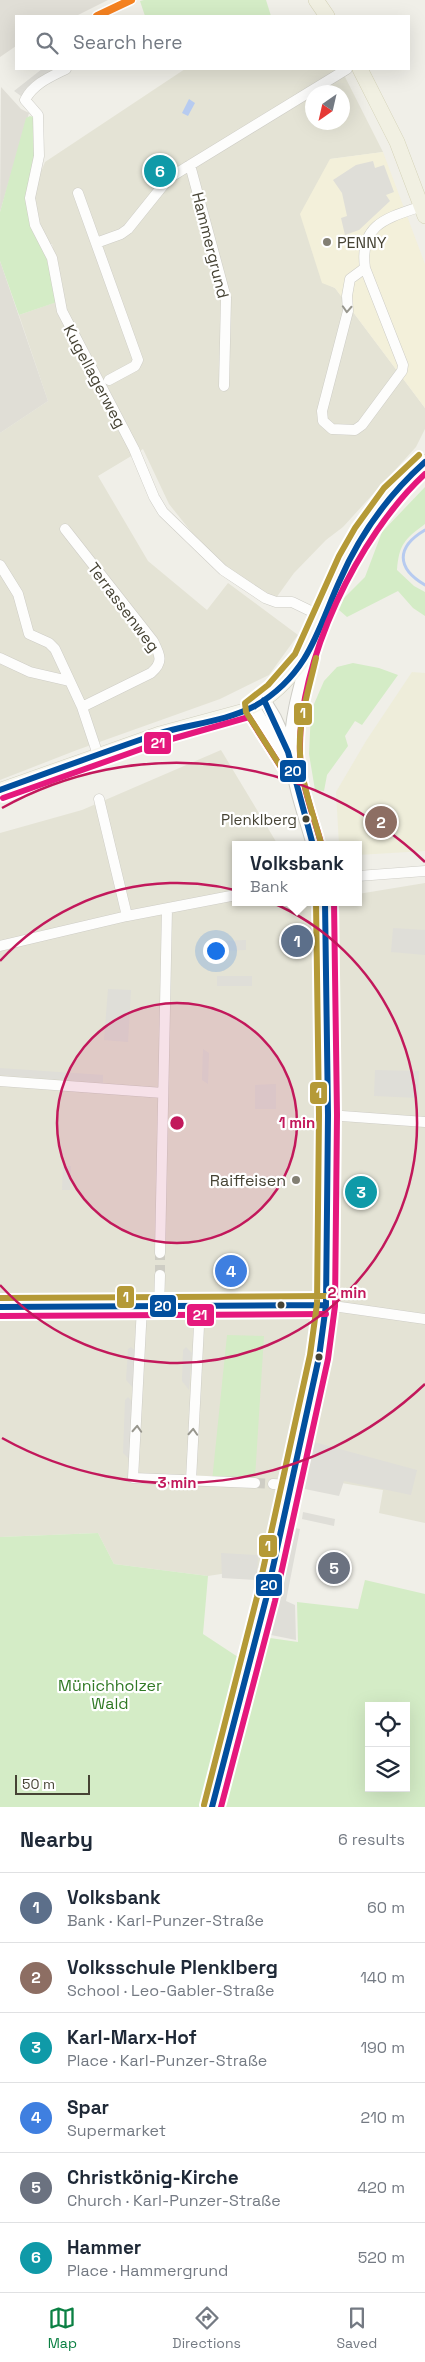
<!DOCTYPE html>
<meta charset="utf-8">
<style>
:root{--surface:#fff;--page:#f2f2f3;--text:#1f2937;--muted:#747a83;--line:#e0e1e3;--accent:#0b8043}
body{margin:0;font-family:"Space Grotesk",sans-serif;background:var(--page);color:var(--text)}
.controls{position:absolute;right:15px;bottom:15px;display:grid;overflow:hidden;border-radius:0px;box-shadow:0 5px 20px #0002}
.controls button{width:45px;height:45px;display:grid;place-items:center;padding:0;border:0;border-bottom:1px solid var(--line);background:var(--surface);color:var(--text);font:25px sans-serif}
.compass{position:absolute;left:305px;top:85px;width:45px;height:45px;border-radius:50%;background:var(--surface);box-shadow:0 5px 20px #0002;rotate:214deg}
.scale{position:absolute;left:15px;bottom:12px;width:75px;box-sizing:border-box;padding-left:5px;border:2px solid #464334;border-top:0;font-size:14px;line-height:18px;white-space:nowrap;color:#464334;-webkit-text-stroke:4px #fff;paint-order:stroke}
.you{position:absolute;left:215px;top:950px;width:18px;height:18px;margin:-12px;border:4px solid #fff;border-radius:50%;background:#1a73e8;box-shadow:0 0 0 8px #1a73e833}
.badge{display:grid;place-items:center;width:32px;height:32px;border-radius:50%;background:var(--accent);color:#fff;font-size:16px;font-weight:700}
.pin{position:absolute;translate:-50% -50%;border:2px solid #fff;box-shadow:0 1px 5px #0006}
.popup{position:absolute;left:232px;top:841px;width:130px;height:65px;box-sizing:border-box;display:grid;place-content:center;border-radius:0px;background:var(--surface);filter:drop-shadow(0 1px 4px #0005);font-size:16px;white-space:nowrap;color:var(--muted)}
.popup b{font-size:19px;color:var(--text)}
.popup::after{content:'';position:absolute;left:50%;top:100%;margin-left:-10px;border:10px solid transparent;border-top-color:var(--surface)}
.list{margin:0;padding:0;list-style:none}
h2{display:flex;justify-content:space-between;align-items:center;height:65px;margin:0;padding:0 20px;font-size:21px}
h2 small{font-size:16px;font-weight:400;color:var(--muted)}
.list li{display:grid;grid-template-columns:32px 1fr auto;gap:15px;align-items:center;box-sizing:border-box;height:70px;padding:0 20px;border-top:1px solid var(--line)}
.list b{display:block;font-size:19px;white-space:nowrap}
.list p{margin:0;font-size:16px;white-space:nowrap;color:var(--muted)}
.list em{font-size:16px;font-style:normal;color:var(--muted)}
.icon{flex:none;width:28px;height:28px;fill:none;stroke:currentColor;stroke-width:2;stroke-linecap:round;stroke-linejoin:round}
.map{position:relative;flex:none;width:425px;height:1807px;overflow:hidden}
.search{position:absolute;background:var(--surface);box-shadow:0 5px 20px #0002;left:15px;right:15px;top:15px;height:55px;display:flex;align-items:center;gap:12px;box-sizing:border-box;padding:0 18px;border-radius:0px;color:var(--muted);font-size:19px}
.sheet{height:485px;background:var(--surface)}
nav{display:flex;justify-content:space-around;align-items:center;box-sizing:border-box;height:70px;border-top:1px solid var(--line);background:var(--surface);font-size:14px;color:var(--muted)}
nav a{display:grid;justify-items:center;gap:2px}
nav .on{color:var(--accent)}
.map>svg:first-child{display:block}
</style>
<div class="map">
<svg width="425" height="1807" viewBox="0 0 425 1807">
<rect width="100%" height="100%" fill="#f0efe8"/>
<!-- residential -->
<path fill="#e4e3d5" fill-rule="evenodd" d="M185,69H341L383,152L330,159L322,282L335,288L425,408V429L416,447L343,527L326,540L294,573L276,598L263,593L225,568L205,549L169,504L143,449L98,476L148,561L207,610L228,583L298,635L269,675L220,699L77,750L0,780V433L48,401L19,315L65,299L52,244L47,245L33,212L35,186L45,162ZM312,92H342V122H312Z
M221,750L278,845H236V902H358V894L425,883V1523L379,1513L383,1490L282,1473L260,1568L208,1576L114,1564L98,1533L0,1537V833L82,810Z"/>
<!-- commercial -->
<path fill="#f3f0da" d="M383,152L425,264V408L335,288L322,283L300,214L330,159Z"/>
<!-- industrial -->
<path fill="#e0ded6" d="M0,0H108L76,16H16V46L0,57Z
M1,87L21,109L29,113L0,212Z
M0,261L48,401L0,433Z"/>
<!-- education -->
<path fill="#eeedda" d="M412,672L425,673V851L358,855V845H339L336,792L366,741Z"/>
<!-- green -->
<path fill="#d4ecc6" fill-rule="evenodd" d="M144,0H266L271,16H145L140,1Z
M30,116L33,117L36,151L27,195L47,254L57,302L19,315L0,261V212L26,118Z
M425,487V524C405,539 399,544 397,570L414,586L425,592V616L413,608L398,591L347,617L339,610L344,598L365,577L382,532Z
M353,663L379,668L398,675L362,725L355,721L345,736L348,746L327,775L324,791L315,790L309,754L311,711L324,681L337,667Z
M227,1335L264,1336L255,1478L212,1481Z
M98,1533L114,1564L208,1576L203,1634L241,1659L270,1638L298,1642L297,1602L358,1609L365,1580L425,1594V1807H0V1537ZM369,1706H406V1788H369Z"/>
<!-- parking -->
<path fill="#dfded8" d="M42,69H56L21,96L14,91Z
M373,161L375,168L384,165L394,192L386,195L390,201L359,230L345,235L341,218L347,216L342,193L333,180L356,165Z
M393,928L425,930V955L391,952Z
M246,940V950L218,951L217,941Z
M217,976H252V986H217Z
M108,989L131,990L128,1042L104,1040Z
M203,1049L209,1053L208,1084L202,1080Z
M0,1068L103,1075V1083L0,1075Z
M375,1070L419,1071L418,1098L374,1096Z
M276,1084V1109H255V1085Z
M63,1166H71L70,1190H62Z
M131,1347L137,1352L134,1389L126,1380L128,1349Z
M186,1347L192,1353L189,1390L182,1381L183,1350Z
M128,1397L134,1403L131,1461L123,1453L125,1400Z
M310,1441L417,1470L411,1495L344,1481L339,1496L300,1488Z
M303,1512L335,1519L334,1526L302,1519Z
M291,1527L300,1529L286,1601L295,1605L296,1640L271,1635L276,1598Z
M221,1553L258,1555L257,1580L222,1578Z"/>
<!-- water -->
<path fill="#b7cbf0" d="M189,99L195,103L188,116L182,113Z"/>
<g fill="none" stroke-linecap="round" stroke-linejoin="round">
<!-- stream -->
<path stroke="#b7cbf0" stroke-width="3" d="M425,530C396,547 396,568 425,585"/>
<!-- minor-tunnel -->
<path stroke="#cecdc4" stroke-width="10" stroke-dasharray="10 5" stroke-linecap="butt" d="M160,1275V1253
M255,1483L273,1484"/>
<!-- minor casing -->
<g stroke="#cecdc6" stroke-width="11">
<path id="minor" d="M66,69C50,77 33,84 25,100L38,115L39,156L30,198L35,225L52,258L62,311L134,449L154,497L163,512L223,570L265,598L276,602H292L323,617
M190,165L226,298L224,386
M78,193L138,360L135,366L109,380
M96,243L121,234L128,229L169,178L347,69
M365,268L350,279L347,296L348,311L322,411L323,421L332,429L355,430L362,425L402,371L403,365L365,268C359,224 387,218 422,206
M65,529L153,641C160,655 164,662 151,673L82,707
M0,565L18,594L29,634L49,643L55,649L82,707L98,755
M0,658L30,672L69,681
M99,799L127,916
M358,876L425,871
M0,946L127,916L236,895
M0,1081L163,1093
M328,1115L425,1122
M160,1253L167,909
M0,1307L326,1305L425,1319
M142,1307L133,1478L255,1483
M159,1307L160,1275
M191,1480L200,1307
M273,1484L290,1485"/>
</g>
<!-- tertiary casing -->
<g stroke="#cecdc6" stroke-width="14">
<path id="tertiary" d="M309,654C300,686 289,722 291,755C293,785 305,816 313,845
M264,700L275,718L290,751
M253,707L290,766
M212,1807L266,1599L319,1357L326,1305L328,1115L325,902"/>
</g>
<!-- secondary casing -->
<g stroke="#d1d0c0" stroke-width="15">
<path id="secondary" d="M0,790L158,734L243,711C269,701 288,681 304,659C341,585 356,516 425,462"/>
</g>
<!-- primary casing -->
<g stroke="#d3d1b5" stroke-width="16">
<path id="primary" d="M316,0L327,16
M360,69L397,142L425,216"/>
</g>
<!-- minor -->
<use href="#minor" stroke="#fdfdfc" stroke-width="10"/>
<!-- tertiary -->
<use href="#tertiary" stroke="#fdfdfc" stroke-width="12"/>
<!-- secondary -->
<use href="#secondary" stroke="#f6f6ee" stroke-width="14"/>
<!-- primary -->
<use href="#primary" stroke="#f1f0e2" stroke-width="15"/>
<!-- bus-1 casing -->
<g stroke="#fff" stroke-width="10">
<path id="bus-1" d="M264,700L288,752L313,845
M0,790C52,771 104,752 157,734C188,724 225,722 255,706C274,695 292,678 304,659C319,635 328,606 340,580C360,534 387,496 425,462
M0,1307L326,1305
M212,1807L266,1599L319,1357L326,1305L328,1115L325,902"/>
</g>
<!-- bus-2 casing -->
<g stroke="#fff" stroke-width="10">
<path id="bus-2" d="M3,798L161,742L249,717L286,775
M321,843C313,814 301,784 300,754C297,662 358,536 425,474
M0,1316L326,1314
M221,1807L275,1601L328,1359L335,1306L337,1115L334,902"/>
</g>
<!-- bus-3 casing -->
<g stroke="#fff" stroke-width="10">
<path id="bus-3" d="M316,658C309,689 298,721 300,753C301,783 313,813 321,843
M286,775L246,712L245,703L268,685L295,654L339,556L355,528L384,488L419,455
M0,1298L326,1296
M204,1805L257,1597L310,1355L317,1304L319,1115L316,902"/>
</g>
<!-- bus-1 -->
<use href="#bus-1" stroke="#024f9e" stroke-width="6"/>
<!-- bus-2 -->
<use href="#bus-2" stroke="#e5187d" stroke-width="6"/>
<!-- bus-3 -->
<use href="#bus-3" stroke="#b59a37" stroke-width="6"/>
<!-- rail-1 casing -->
<g stroke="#fff" stroke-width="11">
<path id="rail-1" d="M97,16L131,0"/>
</g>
<!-- rail-1 -->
<use href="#rail-1" stroke="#f58220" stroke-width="8"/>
</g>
<!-- one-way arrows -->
<defs><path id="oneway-chevron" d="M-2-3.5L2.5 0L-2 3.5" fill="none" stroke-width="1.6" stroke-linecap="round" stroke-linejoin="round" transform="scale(1.25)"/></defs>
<g stroke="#98978e">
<use href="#oneway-chevron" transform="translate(347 309) rotate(93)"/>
<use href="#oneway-chevron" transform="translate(137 1429) rotate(-87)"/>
<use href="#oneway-chevron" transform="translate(193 1432) rotate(-87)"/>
</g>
<!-- distance rings -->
<circle cx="177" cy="1123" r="120" fill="#c2185b" fill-opacity=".12"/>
<g fill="none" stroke="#c2185b" stroke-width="2.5">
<circle cx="177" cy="1123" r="120"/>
<path d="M0 961A240 240 0 1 1 0 1285"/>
<path d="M425 1384A360 360 0 0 1 2 1438M2 808A360 360 0 0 1 425 862"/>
</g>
<!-- markers -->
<g fill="#827f73" stroke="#fff" stroke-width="2">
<circle cx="327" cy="242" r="5"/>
<circle cx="296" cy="1180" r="5"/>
</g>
<g fill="#464334" stroke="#fff" stroke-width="2">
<circle cx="306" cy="819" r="4.5"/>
<circle cx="281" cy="1305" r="4.5"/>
<circle cx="319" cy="1357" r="4.5"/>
</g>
<g text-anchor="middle" stroke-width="4.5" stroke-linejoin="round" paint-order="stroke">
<!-- bus labels -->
<g font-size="15" fill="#464334" stroke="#fff" text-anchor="end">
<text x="297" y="825">Plenklberg</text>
</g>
<!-- poi labels -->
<g font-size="16" fill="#464334" stroke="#fff" text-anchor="start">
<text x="337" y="248">PENNY</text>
<text x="286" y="1186" text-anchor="end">Raiffeisen</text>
</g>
<!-- street labels -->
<g font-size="16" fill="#464334" stroke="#fff">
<text transform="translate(211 245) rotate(76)" y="6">Hammergrund</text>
<text transform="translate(95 376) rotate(62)" y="6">Kugellagerweg</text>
<text transform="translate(124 607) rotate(53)" y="6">Terrassenweg</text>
</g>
<!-- park labels -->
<g font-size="16" fill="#307925" stroke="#fff">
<text x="110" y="1691">Münichholzer<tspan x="110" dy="18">Wald</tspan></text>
</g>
</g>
<circle cx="177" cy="1123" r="8" fill="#c2185b" stroke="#fff" stroke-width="2.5"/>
<g font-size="15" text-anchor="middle" font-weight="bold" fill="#c2185b" stroke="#fff" stroke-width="4.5" stroke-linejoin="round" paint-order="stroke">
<text x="297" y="1128">1 min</text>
<text x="347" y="1298">2 min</text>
<text x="177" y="1488">3 min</text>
</g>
<g stroke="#fff" stroke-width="2">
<rect x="293" y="702" width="20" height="24" rx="5" fill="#b59a37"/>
<rect x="143" y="731" width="29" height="24" rx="5" fill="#e5187d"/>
<rect x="279" y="759" width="28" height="24" rx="5" fill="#024f9e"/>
<rect x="309" y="1081" width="19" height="24" rx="5" fill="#b59a37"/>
<rect x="116" y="1285" width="19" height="24" rx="5" fill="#b59a37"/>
<rect x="149" y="1294" width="28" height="24" rx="5" fill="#024f9e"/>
<rect x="186" y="1303" width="29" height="24" rx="5" fill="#e5187d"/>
<rect x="258" y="1534" width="20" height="24" rx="5" fill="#b59a37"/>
<rect x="255" y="1573" width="28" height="24" rx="5" fill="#024f9e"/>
</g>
<g font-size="14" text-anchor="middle" font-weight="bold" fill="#fff">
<text x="303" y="718">1</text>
<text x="158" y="748">21</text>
<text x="293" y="776">20</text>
<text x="319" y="1098">1</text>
<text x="126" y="1302">1</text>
<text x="163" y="1311">20</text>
<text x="200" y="1320">21</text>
<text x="268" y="1551">1</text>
<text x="269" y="1590">20</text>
</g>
</svg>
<div class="controls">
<button><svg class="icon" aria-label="locate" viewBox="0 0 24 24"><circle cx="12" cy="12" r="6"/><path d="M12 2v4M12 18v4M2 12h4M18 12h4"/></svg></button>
<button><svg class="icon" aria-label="layers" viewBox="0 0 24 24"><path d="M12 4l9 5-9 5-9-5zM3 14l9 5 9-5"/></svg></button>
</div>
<svg class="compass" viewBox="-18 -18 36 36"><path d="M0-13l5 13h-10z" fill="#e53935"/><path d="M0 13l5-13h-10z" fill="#747a83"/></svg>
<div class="scale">50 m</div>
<div class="you"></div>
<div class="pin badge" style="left:297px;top:941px;background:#5c6f8a">1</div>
<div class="popup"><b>Volksbank</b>Bank</div>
<div class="pin badge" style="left:381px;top:822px;background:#8d6e63">2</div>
<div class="pin badge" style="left:361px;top:1192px;background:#0f9aa8">3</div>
<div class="pin badge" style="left:231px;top:1271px;background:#3f7fe0">4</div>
<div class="pin badge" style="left:334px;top:1568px;background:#6b7280">5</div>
<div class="pin badge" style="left:160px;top:171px;background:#0f9aa8">6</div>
<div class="search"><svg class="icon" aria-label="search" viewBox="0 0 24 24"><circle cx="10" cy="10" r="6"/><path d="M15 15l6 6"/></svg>Search here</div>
</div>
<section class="sheet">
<h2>Nearby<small>6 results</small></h2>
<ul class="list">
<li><span class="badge" style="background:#5c6f8a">1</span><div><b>Volksbank</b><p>Bank · Karl-Punzer-Straße</p></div><em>60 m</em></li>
<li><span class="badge" style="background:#8d6e63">2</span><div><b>Volksschule Plenklberg</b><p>School · Leo-Gabler-Straße</p></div><em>140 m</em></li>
<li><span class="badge" style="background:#0f9aa8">3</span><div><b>Karl-Marx-Hof</b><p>Place · Karl-Punzer-Straße</p></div><em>190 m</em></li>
<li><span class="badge" style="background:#3f7fe0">4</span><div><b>Spar</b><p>Supermarket</p></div><em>210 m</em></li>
<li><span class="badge" style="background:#6b7280">5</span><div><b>Christkönig-Kirche</b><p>Church · Karl-Punzer-Straße</p></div><em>420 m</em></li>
<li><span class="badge" style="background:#0f9aa8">6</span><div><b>Hammer</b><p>Place · Hammergrund</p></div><em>520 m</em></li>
</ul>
</section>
<nav>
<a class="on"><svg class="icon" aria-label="map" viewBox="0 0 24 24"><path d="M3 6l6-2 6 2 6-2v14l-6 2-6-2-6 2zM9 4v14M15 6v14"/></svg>Map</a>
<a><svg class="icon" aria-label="directions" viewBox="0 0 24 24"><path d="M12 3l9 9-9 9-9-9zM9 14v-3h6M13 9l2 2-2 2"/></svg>Directions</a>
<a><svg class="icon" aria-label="saved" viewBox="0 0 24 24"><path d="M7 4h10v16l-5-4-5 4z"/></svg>Saved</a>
</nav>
